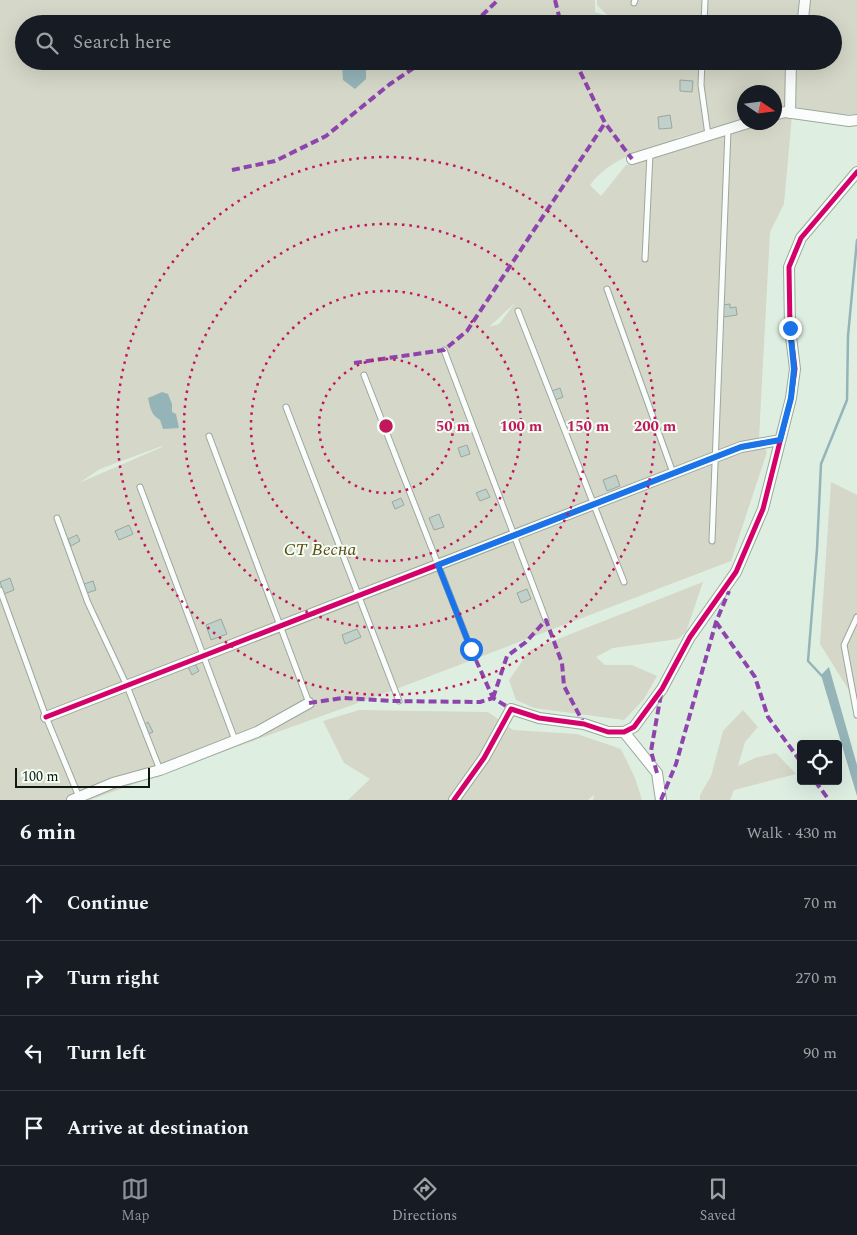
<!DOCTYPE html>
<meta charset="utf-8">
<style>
:root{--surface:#171b24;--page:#20242c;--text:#f1f3f6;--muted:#9ea1a6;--line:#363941;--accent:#8c9099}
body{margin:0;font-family:Spectral,serif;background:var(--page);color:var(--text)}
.controls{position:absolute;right:15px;bottom:15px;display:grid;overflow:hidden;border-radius:5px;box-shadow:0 5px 20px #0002}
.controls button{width:45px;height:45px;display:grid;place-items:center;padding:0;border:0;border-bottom:1px solid var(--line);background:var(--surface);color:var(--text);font:25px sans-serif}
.compass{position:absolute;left:737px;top:85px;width:45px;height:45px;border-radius:50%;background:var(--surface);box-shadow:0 5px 20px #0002;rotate:103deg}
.scale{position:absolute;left:15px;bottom:12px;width:135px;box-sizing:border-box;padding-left:5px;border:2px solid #0e1911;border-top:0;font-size:14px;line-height:18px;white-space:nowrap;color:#0e1911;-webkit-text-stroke:4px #f2fef4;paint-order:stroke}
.stop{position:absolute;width:15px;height:15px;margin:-11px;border:4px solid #1a73e8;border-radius:50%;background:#fff}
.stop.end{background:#1a73e8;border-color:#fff;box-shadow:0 1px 5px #0008}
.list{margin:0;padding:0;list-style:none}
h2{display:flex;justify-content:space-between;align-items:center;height:65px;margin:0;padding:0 20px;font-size:21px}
h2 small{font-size:16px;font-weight:400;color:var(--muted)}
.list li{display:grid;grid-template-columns:32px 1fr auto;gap:15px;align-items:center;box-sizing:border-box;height:75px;padding:0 20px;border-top:1px solid var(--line)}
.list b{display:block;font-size:19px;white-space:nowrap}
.list em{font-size:16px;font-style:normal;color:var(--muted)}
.icon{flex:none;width:28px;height:28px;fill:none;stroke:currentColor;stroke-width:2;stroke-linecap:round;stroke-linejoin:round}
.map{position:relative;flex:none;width:857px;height:800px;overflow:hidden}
.search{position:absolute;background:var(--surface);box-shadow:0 5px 20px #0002;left:15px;right:15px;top:15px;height:55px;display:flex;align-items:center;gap:12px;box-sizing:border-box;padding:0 18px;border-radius:28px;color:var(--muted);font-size:19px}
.sheet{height:365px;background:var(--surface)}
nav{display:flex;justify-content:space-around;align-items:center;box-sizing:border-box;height:70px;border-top:1px solid var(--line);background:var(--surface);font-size:14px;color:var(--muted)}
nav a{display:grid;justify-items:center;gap:2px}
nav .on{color:var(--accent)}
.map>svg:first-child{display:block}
</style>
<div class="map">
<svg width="857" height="800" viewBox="0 0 857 800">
<rect width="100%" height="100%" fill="#deefe2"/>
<!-- green -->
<path fill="#d5d7c8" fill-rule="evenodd" d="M0,0H595V12L608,16L597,5V0H857V114L834,115L791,106L775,111L774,92H744V119L677,138V141C645,149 611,157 590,185L601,196L626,165L768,123L774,122L775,121L792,115L784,204L770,232L759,438L767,452L731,561L391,691L90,800H0ZM24,24H833V61H360L366,64L342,66L347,61H24ZM516,302L499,324L489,327ZM152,395L171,406L172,412L163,429ZM162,446V447L79,483L100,469Z
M831,482L857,495V703L820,644Z
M703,582L686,632L678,639L613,648L596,657L605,665H632L657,676L644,699L624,720L534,708L516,700L509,680L530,650Z
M359,710L488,712L513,730L577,734L621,749L635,778L642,800H593L594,795L588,800H348L370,779L344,763L323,721Z
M743,710L758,727L745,742L738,766L755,758L776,753L796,774L734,790L730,800H700V795L711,776L723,731Z"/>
<!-- water -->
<path fill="#94b4b8" d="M347,61L366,64V79L355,89L343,80L342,66Z
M162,392L168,394L172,404V412L176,414L179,428L163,429L160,420C151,415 150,407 148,398Z
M829,667L857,765V796L821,675Z"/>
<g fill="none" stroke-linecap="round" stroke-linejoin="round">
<!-- stream -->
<path stroke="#94b4b8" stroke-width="2.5" d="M822,676L808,661L817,549L821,464L847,400L848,336L857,240"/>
</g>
<!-- building -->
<path fill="#c1d1ca" stroke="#98a7a1" d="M680,80L693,81L692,92L680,91Z
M670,115L672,128L659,129L658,117Z
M730,304V308L736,307L737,315L723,317L722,305Z
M560,388L563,397L555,400L552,391Z
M467,445L470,454L461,457L458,448Z
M616,475L620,486L607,491L603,480Z
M486,489L490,497L480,501L476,493Z
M401,498L404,505L395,509L392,502Z
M439,514L444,527L434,530L429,518Z
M129,525L133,534L119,540L115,531Z
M77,535L80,541L71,546L68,539Z
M10,578L14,590L4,594L0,582Z
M93,581L96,590L87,593L84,584Z
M527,589L531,599L521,603L517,593Z
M221,619L227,634L211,640L206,625Z
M357,629L361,637L345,644L342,635Z
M195,664L199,671L192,675L188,667Z
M148,722L153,732L148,734L144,725Z"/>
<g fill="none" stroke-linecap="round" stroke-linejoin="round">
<!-- service casing -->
<g stroke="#9ba89e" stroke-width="7">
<path id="service" d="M634,3L635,0
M704,24L705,0
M702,61L701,85L708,135
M645,259L650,154
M607,289L673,473
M518,311L624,582
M444,350L546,620
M364,375L471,649
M286,407L399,701
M209,436L309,703
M140,487L235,740
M57,518L88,603L127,686L160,770
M712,541L728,130
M0,590L46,717L79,797
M857,617L844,645L857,715"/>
</g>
<!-- minor casing -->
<g stroke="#9ba89e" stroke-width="12">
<path id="minor" d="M799,24L803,19L805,0
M790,113L791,61
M774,115L785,112L849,121L857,120
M632,159L751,122
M46,717L741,447L780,440
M624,732L657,773L661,800
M72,800L113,783L160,770L257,732L309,703
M454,800L484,758L511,709L539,718L584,724L608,732H624L634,727L662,689L690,637L736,572L763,509L791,398L795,369L790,328L789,267L801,238L857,172"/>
</g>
<!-- service -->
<use href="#service" stroke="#fafdfb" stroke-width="5"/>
<!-- minor -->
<use href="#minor" stroke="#fafdfb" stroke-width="10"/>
<!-- quiet -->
<path stroke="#8e44ad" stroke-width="4" stroke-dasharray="8 4" stroke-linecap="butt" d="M555,0L561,24
M473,24L498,0
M575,61L605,123L632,159
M232,170L275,161L326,136L390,84L424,61
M354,363L444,350L467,331L605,123
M716,622L755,677L768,717L801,762
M471,649L493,698
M493,698L507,656L526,642L546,620L562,663L564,686L584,724
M309,703L343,698L391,701L480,702L493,698L511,709
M657,773L651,751L661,694
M815,781L829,800
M661,800L676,764L716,622L729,591"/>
<!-- cycleway casing -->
<g stroke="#f2fef4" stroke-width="8">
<path id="cycleway" d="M46,717L741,447L780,440
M454,800L484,758L511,709L539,718L584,724L608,732H624L634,727L662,689L690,637L736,572L763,509L791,398L795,369L790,328L789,267L801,238L857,172"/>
</g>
<!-- cycleway -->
<use href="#cycleway" stroke="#d6006c" stroke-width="5"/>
</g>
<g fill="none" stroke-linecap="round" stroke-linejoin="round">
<!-- route -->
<path stroke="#1a73e8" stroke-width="6" d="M471,649L438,565L741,447L780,440L791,398L794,369L790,328"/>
</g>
<!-- distance rings -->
<g fill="none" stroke="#c2185b" stroke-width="2.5" stroke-dasharray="2.5 5">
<circle cx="386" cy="426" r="67"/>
<circle cx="386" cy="426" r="135"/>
<circle cx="386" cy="426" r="202"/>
<circle cx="386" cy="426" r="269"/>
</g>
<g text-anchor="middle" stroke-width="4" stroke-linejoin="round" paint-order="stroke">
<!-- park labels -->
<g font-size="18" font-style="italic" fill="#614b15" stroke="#f2fef4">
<text x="320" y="555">СТ Весна</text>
</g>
</g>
<circle cx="386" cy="426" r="8" fill="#c2185b" stroke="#f2fef4" stroke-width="2.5"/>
<g font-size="15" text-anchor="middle" font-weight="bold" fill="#c2185b" stroke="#f2fef4" stroke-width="4" stroke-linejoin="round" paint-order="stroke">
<text x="453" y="431">50 m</text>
<text x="521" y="431">100 m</text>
<text x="588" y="431">150 m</text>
<text x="655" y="431">200 m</text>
</g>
</svg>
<div class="controls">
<button><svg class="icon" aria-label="locate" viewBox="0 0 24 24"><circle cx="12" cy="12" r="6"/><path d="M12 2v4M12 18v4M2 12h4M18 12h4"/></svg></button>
</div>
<svg class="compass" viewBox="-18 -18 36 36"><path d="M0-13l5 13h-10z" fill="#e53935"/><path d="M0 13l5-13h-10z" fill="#9ea1a6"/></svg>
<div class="scale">100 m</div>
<div class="stop" style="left:471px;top:649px"></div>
<div class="stop end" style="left:790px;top:328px"></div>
<div class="search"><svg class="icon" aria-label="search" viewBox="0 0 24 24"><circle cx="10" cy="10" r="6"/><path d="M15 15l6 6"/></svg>Search here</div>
</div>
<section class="sheet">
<h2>6 min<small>Walk · 430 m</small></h2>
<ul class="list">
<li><svg class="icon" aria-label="ahead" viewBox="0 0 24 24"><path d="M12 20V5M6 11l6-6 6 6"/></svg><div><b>Continue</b></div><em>70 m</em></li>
<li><svg class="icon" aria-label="right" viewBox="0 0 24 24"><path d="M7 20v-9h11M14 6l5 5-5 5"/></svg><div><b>Turn right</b></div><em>270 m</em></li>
<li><svg class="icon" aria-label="left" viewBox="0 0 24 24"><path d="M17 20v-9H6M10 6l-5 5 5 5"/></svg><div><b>Turn left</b></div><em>90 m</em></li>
<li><svg class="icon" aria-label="arrive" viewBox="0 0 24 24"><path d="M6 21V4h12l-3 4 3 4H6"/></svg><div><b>Arrive at destination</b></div></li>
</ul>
</section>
<nav>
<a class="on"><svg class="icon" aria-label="map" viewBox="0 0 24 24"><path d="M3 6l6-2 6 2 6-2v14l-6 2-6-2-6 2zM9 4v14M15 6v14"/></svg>Map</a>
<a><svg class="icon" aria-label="directions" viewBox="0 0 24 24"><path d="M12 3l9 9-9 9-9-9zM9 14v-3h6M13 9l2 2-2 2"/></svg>Directions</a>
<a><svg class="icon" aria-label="saved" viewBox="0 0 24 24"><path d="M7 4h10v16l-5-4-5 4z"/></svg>Saved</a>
</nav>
